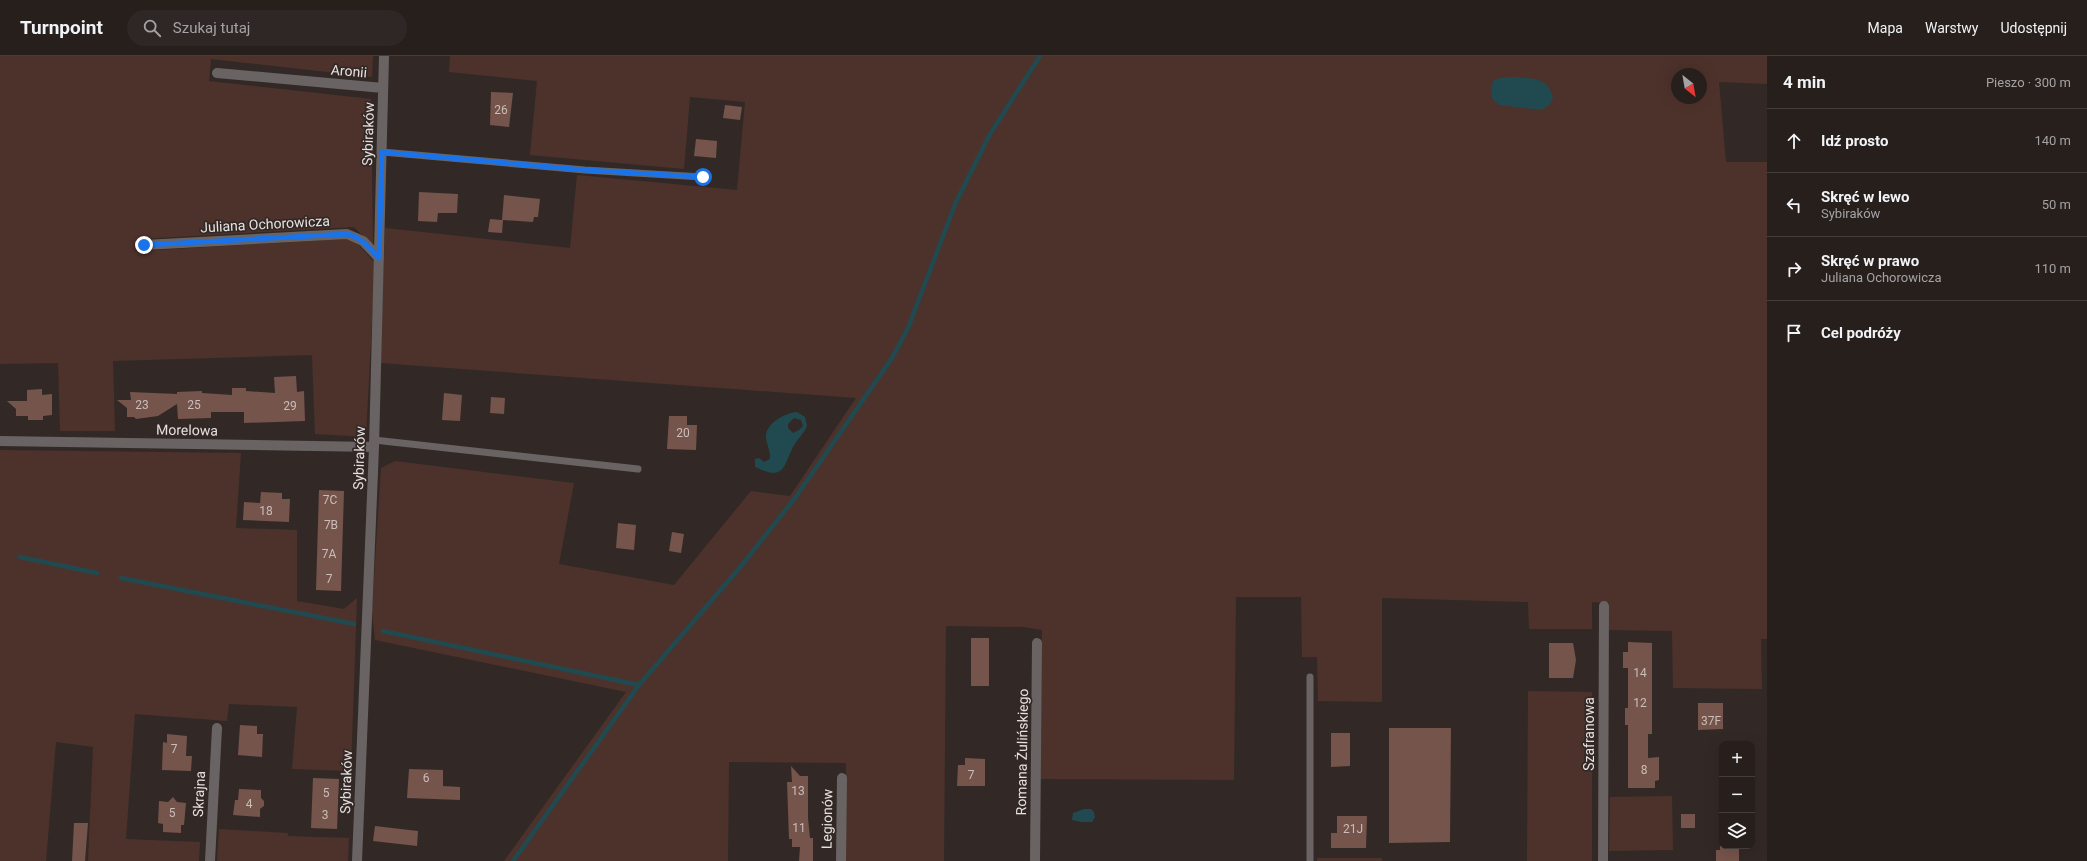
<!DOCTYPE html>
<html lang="pl">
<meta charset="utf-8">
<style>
:root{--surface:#261f1c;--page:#2e2725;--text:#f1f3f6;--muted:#a4a2a3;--line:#423d3b}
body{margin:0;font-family:Roboto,sans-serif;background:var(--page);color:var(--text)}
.controls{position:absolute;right:12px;bottom:12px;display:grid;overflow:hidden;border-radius:8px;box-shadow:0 4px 16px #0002}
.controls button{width:36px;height:36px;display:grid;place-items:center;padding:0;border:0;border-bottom:1px solid var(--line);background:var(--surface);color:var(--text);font:20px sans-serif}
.compass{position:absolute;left:1671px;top:12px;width:36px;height:36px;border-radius:50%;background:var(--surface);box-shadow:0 4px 16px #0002;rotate:149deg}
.stop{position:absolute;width:12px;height:12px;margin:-9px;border:3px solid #1a73e8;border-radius:50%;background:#fff}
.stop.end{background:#1a73e8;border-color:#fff;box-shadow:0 1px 4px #0008}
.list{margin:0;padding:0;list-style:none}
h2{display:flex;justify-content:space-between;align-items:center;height:52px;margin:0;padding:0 16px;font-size:17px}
h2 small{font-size:13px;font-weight:400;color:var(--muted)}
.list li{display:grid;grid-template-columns:26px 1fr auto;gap:12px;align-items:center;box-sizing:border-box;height:64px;padding:0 16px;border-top:1px solid var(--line)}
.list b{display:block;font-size:15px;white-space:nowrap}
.list p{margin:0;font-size:13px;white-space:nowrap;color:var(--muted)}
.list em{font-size:13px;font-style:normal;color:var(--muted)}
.icon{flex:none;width:22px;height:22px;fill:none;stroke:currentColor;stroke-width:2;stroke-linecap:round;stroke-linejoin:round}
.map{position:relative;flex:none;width:1767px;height:805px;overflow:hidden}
header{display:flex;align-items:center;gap:24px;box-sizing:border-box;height:56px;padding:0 20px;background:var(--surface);border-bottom:1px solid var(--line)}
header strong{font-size:19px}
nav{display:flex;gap:22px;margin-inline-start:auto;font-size:14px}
.search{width:280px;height:36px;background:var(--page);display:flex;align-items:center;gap:10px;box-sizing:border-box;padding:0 14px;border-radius:22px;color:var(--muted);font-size:15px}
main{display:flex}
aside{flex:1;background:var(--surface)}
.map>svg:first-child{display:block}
</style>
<header>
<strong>Turnpoint</strong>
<div class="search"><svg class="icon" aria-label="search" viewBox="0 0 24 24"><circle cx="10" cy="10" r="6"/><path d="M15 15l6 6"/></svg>Szukaj tutaj</div>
<nav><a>Mapa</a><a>Warstwy</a><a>Udostępnij</a></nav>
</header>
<main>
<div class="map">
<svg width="1767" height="805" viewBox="0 0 1767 805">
<rect width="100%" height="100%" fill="#322926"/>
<!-- green -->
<path fill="#4d322b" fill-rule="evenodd" d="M0,0H373L372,21L211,3L209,25L371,43L373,190L354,171L140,183V195L346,183L358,188L375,207L366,381L315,378L312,299L113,305L115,375H60L58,307L0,308Z
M450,0H1767V28L1719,26L1726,106H1767V583H1761L1762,633L1673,632L1672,575L1609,574V547L1592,546V573H1529L1528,546L1382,542V646L1318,645L1317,601H1302L1301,541H1236L1234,724L1040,723L1042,574L1024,571L946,570L944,805H846V707L729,706L728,805H504L626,636L375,584L372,555L381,412L395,405L574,427L559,508L674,529L751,435L790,440L856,342L380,307L385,172L570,192L577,119L737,134L745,46L690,41L684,113L530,99L537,25L449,16ZM1677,18H1701V42H1677Z
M0,394L241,397L236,472L297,474V545L344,553L357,542L351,715L292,713L297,651L229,648L227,665L135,658L126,783L200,786L199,805H88L93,691L56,686L46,805H0Z
M1528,635L1592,636V805H1527Z
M1672,740L1673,794L1609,795L1610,741Z
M219,773L288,777V780L349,782L348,805H217Z
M1317,802H1382V805H1317Z"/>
<!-- water -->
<path fill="#214a50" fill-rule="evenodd" d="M1515,21C1533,23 1548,21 1553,42L1549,49L1542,54L1499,49L1492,42L1491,31L1494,24L1501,22Z
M797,356L805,361L807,370C804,378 797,383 793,391C782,414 784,424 755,411V403L759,402L764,406L770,403C771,396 767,390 766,382C765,368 784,357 797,356ZM794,362L801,364L803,370L799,374L793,377L788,372V368Z
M1084,753H1091L1094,756L1095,761L1092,766H1082L1072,764L1073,757Z"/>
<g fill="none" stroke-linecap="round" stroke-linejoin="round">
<!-- stream -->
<path stroke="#214a50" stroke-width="4.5" d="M20,501L97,517
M121,522L354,568
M383,575L639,629
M513,805L639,629L742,509L795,442L892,302L908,272L956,146L990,78L1040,0"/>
</g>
<!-- building -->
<path fill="#75544b" d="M491,36L513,37L509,71L490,69Z
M725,49L742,51L740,64L723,62Z
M696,83L717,85L716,102L694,100Z
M419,136L458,138L457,157H438L437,166L418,165Z
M504,139L540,143L538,161H534L533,166L503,164L502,177L488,176L490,163L502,164Z
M296,320L297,336L304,335L305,365L244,367V356H211V362L178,363L177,348L158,360L136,363L134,361H127V352L117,344H131L130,336L177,338V336L202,335V337L232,339V332H246V335L275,337L274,321Z
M42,333V339L52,338V359L43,360V364H28V360H16V353L7,345H27V334Z
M444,337L462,339L460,365L442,364Z
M491,341L505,342L504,358L490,357Z
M669,360H687V369H697L696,394L667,393Z
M319,434L344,435L341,535L316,534Z
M261,436L282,437V443H290L289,466L243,464L244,446L260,447Z
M618,467L636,469L634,494L616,492Z
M672,476L684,478L681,497L669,495Z
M971,582H989V630H971Z
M1628,586L1652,587V678H1648V702L1659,701V724L1655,725V732H1628V669H1625V652H1628V612H1623V596H1628Z
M1549,587H1573L1576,604L1573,622H1549Z
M1698,647H1723V673L1698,674Z
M240,669L257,670V678H263L262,701L238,699Z
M1389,672H1451L1450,786L1389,787Z
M1331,677H1350V710L1331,711Z
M167,678L187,680L186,700H192L191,715L162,714L163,686L167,687Z
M965,702L985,703V730H957L958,709H965Z
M791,710L800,720H808V762L810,782H813V805H799L800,791H792V783H789L787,726H792Z
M409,713L443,714V730L460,731V744L407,742Z
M313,722L339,723L337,773L311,772Z
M239,733L261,734V742L264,745V750L260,753V761L233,759L235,744H238Z
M173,741L177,746L186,747L184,769H181V777L163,776V768L158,767L159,745L168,746Z
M1681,758H1695V772H1681Z
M1337,760H1367L1366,792H1331V777H1337Z
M74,767H88L85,805H72Z
M375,770L418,775L417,790L373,785Z
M1720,790H1739V805H1716V794H1720Z"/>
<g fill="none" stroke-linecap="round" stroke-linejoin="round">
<!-- lane -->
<path stroke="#696463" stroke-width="7" d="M382,96L585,114L703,121
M374,384L638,413
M1310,621V805"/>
<!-- street -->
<path stroke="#696463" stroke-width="10" d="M217,17L383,32
M144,189L347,178L363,185L379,202
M0,385L374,391
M210,805L217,672
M357,805L374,391L384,0
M841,805L842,722
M1035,805L1037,587
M1603,805L1604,550"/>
</g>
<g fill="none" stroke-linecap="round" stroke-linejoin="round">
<!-- route -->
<path stroke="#1a73e8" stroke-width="5" d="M144,189L347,178C361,181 369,192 379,202L382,96L585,114L703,121"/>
</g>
<g text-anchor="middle" stroke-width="3.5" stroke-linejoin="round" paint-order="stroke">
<!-- number labels -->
<g font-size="12" fill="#cabdba">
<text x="501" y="58">26</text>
<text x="142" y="353">23</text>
<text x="194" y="353">25</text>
<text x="290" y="354">29</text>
<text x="683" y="381">20</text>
<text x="330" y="448">7C</text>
<text x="266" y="459">18</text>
<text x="331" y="473">7B</text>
<text x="329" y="502">7A</text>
<text x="329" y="527">7</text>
<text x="1640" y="621">14</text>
<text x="1640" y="651">12</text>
<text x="1711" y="669">37F</text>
<text x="174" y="697">7</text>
<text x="1644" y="718">8</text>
<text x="971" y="723">7</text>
<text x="426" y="726">6</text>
<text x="798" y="739">13</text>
<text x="326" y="741">5</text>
<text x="249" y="752">4</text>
<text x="172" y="761">5</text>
<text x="325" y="763">3</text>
<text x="799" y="776">11</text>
<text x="1353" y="777">21J</text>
</g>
<!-- street labels -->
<g font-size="14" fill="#e6e0df" stroke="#322926">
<text transform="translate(349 15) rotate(5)" y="5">Aronii</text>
<text transform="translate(368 78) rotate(-88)" y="5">Sybiraków</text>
<text transform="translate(265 168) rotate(-3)" y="5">Juliana Ochorowicza</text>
<text transform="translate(187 374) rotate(1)" y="5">Morelowa</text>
<text transform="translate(359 402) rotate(-88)" y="5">Sybiraków</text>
<text transform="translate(1589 678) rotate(-90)" y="5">Szafranowa</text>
<text transform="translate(1022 696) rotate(-89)" y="5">Romana Żulińskiego</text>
<text transform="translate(346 726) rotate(-88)" y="5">Sybiraków</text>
<text transform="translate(199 738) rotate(-87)" y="5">Skrajna</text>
<text transform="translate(827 763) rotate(-89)" y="5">Legionów</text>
</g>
</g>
</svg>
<div class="controls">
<button>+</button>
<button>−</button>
<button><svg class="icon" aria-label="layers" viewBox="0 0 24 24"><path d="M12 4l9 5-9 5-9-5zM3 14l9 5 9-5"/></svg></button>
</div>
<svg class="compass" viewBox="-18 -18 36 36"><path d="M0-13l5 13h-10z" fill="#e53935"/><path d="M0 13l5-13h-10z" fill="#a4a2a3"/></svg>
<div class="stop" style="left:703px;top:121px"></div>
<div class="stop end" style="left:144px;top:189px"></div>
</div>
<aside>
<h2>4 min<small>Pieszo · 300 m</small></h2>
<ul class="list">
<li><svg class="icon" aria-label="ahead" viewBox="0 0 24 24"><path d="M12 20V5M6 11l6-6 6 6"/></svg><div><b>Idź prosto</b></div><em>140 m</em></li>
<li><svg class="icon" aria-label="left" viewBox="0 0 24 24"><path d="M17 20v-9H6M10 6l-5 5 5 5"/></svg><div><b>Skręć w lewo</b><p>Sybiraków</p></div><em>50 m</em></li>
<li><svg class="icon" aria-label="right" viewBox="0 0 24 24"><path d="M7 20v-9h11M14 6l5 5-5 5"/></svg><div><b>Skręć w prawo</b><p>Juliana Ochorowicza</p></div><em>110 m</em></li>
<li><svg class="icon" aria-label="arrive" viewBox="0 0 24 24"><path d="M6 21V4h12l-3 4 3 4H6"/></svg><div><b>Cel podróży</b></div></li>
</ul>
</aside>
</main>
